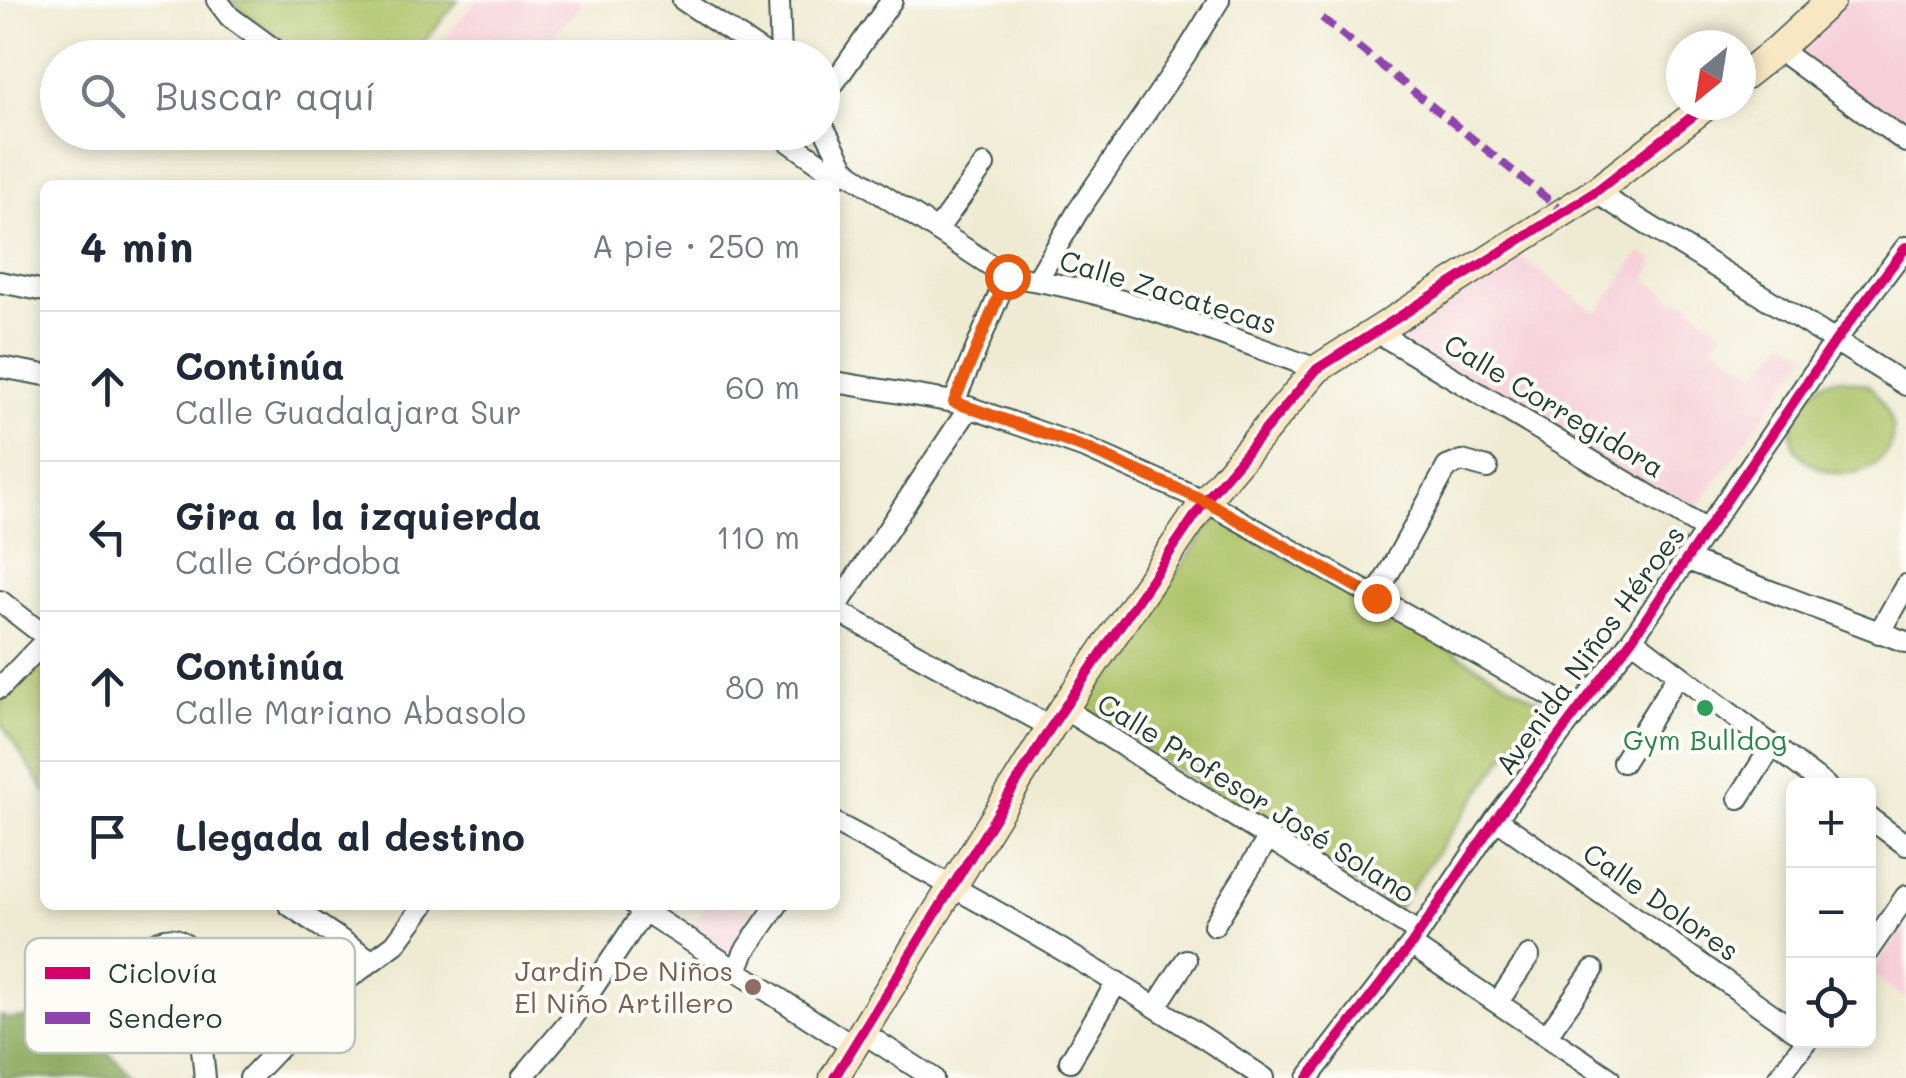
<!DOCTYPE html>
<html lang="es">
<meta charset="utf-8">
<style>
:root{--surface:#fff;--page:#f6f6f7;--text:#1f2937;--muted:#747a83;--line:#e0e1e3}
body{margin:0;font-family:Mali,sans-serif;background:var(--page);color:var(--text)}
.controls{position:absolute;right:30px;bottom:30px;display:grid;overflow:hidden;border-radius:15px;box-shadow:0 5px 15px #0003}
.controls button{width:90px;height:90px;display:grid;place-items:center;padding:0;border:0;border-bottom:2px solid var(--line);background:var(--surface);color:var(--text);font:50px sans-serif}
.compass{position:absolute;left:1666px;top:30px;width:90px;height:90px;border-radius:50%;background:var(--surface);box-shadow:0 5px 15px #0003;rotate:210deg}
.stop{position:absolute;width:30px;height:30px;margin:-22px;border:8px solid #ea580c;border-radius:50%;background:#fff}
.stop.end{background:#ea580c;border-color:#fff;box-shadow:0 2px 10px #0008}
.list{margin:0;padding:0;list-style:none}
h2{display:flex;justify-content:space-between;align-items:center;height:130px;margin:0;padding:0 40px;font-size:42px}
h2 small{font-size:32px;font-weight:400;color:var(--muted)}
.list li{display:grid;grid-template-columns:65px 1fr auto;gap:30px;align-items:center;box-sizing:border-box;height:150px;padding:0 40px;border-top:2px solid var(--line)}
.list b{display:block;font-size:38px;white-space:nowrap}
.list p{margin:0;font-size:32px;white-space:nowrap;color:var(--muted)}
.list em{font-size:32px;font-style:normal;color:var(--muted)}
.icon{flex:none;width:55px;height:55px;fill:none;stroke:currentColor;stroke-width:2;stroke-linecap:round;stroke-linejoin:round}
.map{position:relative;flex:none;width:1906px;height:1078px;overflow:hidden}
.search{position:absolute;background:var(--surface);box-shadow:0 5px 15px #0003;left:40px;top:40px;width:800px;height:110px;display:flex;align-items:center;gap:25px;box-sizing:border-box;padding:0 35px;border-radius:55px;color:var(--muted);font-size:38px}
.panel{position:absolute;background:var(--surface);box-shadow:0 5px 15px #0003;left:40px;top:180px;width:800px;height:730px;border-radius:15px}
.map>svg:first-child{display:block}
</style>
<div class="map">
<svg width="1906" height="1078" viewBox="0 0 1906 1078">
<rect width="100%" height="100%" fill="#fdfcf7"/>
<filter id="ink" filterUnits="userSpaceOnUse"><feTurbulence type="fractalNoise" baseFrequency=".01" numOctaves="2"/><feDisplacementMap in="SourceGraphic" scale="20" xChannelSelector="R" yChannelSelector="G"/><feConvolveMatrix kernelMatrix="1 2 1 2 8 2 1 2 1" color-interpolation-filters="sRGB"/></filter>
<filter id="wash" filterUnits="userSpaceOnUse"><feTurbulence type="fractalNoise" baseFrequency=".0048" numOctaves="4" result="noise"/><feDisplacementMap in="SourceGraphic" scale="40" xChannelSelector="R" yChannelSelector="G"/><feGaussianBlur stdDeviation="2.25" result="paint"/><feColorMatrix in="noise" values="0 0 0 0 0 0 0 0 0 0 0 0 0 0 0 0 0 1.4 0 .05"/><feComposite in="paint" operator="in"/></filter>
<g filter="url(#wash)">
<rect width="100%" height="100%" fill="#efebd3"/>
<!-- built -->
<path fill="#f6cfd8" d="M476,0H584L536,57H430Z
M1845,0H1906V142L1788,56Z
M1640,252L1655,261L1646,279L1677,302L1681,298L1723,331L1713,345L1758,373L1786,339L1808,353L1689,519L1387,338L1519,257L1597,313Z
M706,905H744L762,918L730,965L685,936Z
M1906,925V1000L1871,973Z"/>
<!-- green -->
<path fill="#adc266" stroke="#66804d" stroke-width="2.5" d="M230,0H458L411,58L301,57Z
M1841,378L1869,385C1884,402 1900,425 1889,448C1861,501 1763,462 1800,408C1812,390 1819,380 1841,378Z
M1216,517L1543,703L1396,910L1081,707Z
M45,657V791L0,722V701Z"/>
<!-- forest -->
<path fill="#8aa85b" stroke="#547248" stroke-width="2.5" d="M68,1014L135,1078H0V1015L8,1019Z"/>
</g>
<g filter="url(#ink)">
<g fill="none" stroke-linecap="round" stroke-linejoin="round">
<!-- street casing -->
<g stroke="#3e574c" stroke-width="24">
<path id="street" d="M217,0L230,17L286,58
M683,0L771,58
M779,0L781,58
M1778,49L1906,142
M822,100L892,0
M822,124L844,167L852,175L1007,276C1114,290 1216,333 1317,369
M784,138L838,176
M1595,192L1906,385
M937,230L984,165
M1037,280L1078,211L1185,55L1219,0
M0,282L45,291
M1375,331L1705,529
M0,367L45,375
M835,382L954,402L1088,449L1205,501L1578,711
M954,402L1007,276
M1685,559L1906,642
M1375,598L1447,467L1462,461L1487,468
M0,601L45,636
M835,609L969,408
M835,610L1051,727
M1879,633L1906,585
M1632,639L1826,786
M0,688L45,641
M1063,708L1419,933
M1623,762L1678,675
M1739,798L1772,746
M1868,817L1906,845
M1496,819L1794,1030
M835,823C983,901 1126,984 1264,1078
M289,905L372,961
M635,905L854,1047
M1214,925L1269,837
M1411,945L1609,1078
M1868,951L1906,896
M132,964C149,945 171,924 192,952L205,1078
M737,970L745,951L777,905
M1498,1002L1529,956
M1157,1005L1186,960
M862,1032L933,1078
M1547,1035L1593,970
M1070,1061L1117,982
M250,1078L337,987L395,944L424,905
M522,1078L572,1019L648,905
M1308,1078L1411,945L1496,819L1632,639L1836,340L1906,247
M1778,1078L1807,1040"/>
</g>
<!-- secondary casing -->
<g stroke="#3e574c" stroke-width="31">
<path id="secondary" d="M1741,78L1778,49L1831,0
M834,1078L1051,727L1205,501L1317,369L1595,192L1707,105"/>
</g>
<!-- street -->
<use href="#street" stroke="#fff" stroke-width="20"/>
<!-- secondary -->
<use href="#secondary" stroke="#f9e7c3" stroke-width="28"/>
<!-- quiet -->
<path stroke="#8e44ad" stroke-width="8" stroke-dasharray="15 8" stroke-linecap="butt" d="M1322,18L1564,212"/>
<!-- cycleway casing -->
<g stroke="#fdfcf7" stroke-width="16">
<path id="cycleway" d="M834,1078L1051,727L1205,501L1317,369L1595,192L1707,105
M1308,1078L1411,945L1496,819L1632,639L1836,340L1906,247"/>
</g>
<!-- cycleway -->
<use href="#cycleway" stroke="#d6006c" stroke-width="10"/>
</g>
</g>
<g fill="none" stroke-linecap="round" stroke-linejoin="round" filter="url(#ink)">
<!-- route -->
<path stroke="#ea580c" stroke-width="12" d="M1007,276L954,402L1088,449L1205,501L1376,598"/>
</g>
<!-- markers -->
<circle fill="#2e9e5b" stroke="#fdfcf7" stroke-width="4" cx="1705" cy="708" r="10"/>
<circle fill="#8d6e63" stroke="#fdfcf7" stroke-width="4" cx="753" cy="987" r="10"/>
<g text-anchor="middle" stroke-width="8" stroke-linejoin="round" paint-order="stroke">
<!-- street labels -->
<g font-size="28" fill="#1f3d34" stroke="#fdfcf7">
<text transform="translate(1168 292) rotate(17)" y="10">Calle Zacatecas</text>
<text transform="translate(1554 406) rotate(31)" y="10">Calle Corregidora</text>
<text transform="translate(1590 650) rotate(-54)" y="10">Avenida Niños Héroes</text>
<text transform="translate(1256 798) rotate(32)" y="10">Calle Profesor José Solano</text>
<text transform="translate(1661 902) rotate(35)" y="10">Calle Dolores</text>
</g>
<!-- leisure labels -->
<g font-size="28" fill="#27864d" stroke="#fdfcf7">
<text x="1705" y="750">Gym Bulldog</text>
</g>
<!-- education labels -->
<g font-size="28" fill="#785e54" stroke="#fdfcf7" text-anchor="end">
<text x="733" y="981">Jardin De Niños<tspan x="733" dy="32">El Niño Artillero</tspan></text>
</g>
</g>
<!-- legend -->
<rect x="25" y="938" width="330" height="115" rx="15" fill="#fdfcf7" stroke="#bac3bc" stroke-width="2.5"/>
<rect x="45" y="967" width="45" height="12" fill="#d6006c"/>
<rect x="45" y="1012" width="45" height="12" fill="#8e44ad"/>
<g font-size="28" fill="#1f3d34">
<text x="108" y="983">Ciclovía</text>
<text x="108" y="1028">Sendero</text>
</g>
</svg>
<div class="controls">
<button>+</button>
<button>−</button>
<button><svg class="icon" aria-label="locate" viewBox="0 0 24 24"><circle cx="12" cy="12" r="6"/><path d="M12 2v4M12 18v4M2 12h4M18 12h4"/></svg></button>
</div>
<svg class="compass" viewBox="-18 -18 36 36"><path d="M0-13l5 13h-10z" fill="#e53935"/><path d="M0 13l5-13h-10z" fill="#747a83"/></svg>
<div class="stop" style="left:1007px;top:276px"></div>
<div class="stop end" style="left:1376px;top:598px"></div>
<div class="search"><svg class="icon" aria-label="search" viewBox="0 0 24 24"><circle cx="10" cy="10" r="6"/><path d="M15 15l6 6"/></svg>Buscar aquí</div>
<section class="panel">
<h2>4 min<small>A pie · 250 m</small></h2>
<ul class="list">
<li><svg class="icon" aria-label="ahead" viewBox="0 0 24 24"><path d="M12 20V5M6 11l6-6 6 6"/></svg><div><b>Continúa</b><p>Calle Guadalajara Sur</p></div><em>60 m</em></li>
<li><svg class="icon" aria-label="left" viewBox="0 0 24 24"><path d="M17 20v-9H6M10 6l-5 5 5 5"/></svg><div><b>Gira a la izquierda</b><p>Calle Córdoba</p></div><em>110 m</em></li>
<li><svg class="icon" aria-label="ahead" viewBox="0 0 24 24"><path d="M12 20V5M6 11l6-6 6 6"/></svg><div><b>Continúa</b><p>Calle Mariano Abasolo</p></div><em>80 m</em></li>
<li><svg class="icon" aria-label="arrive" viewBox="0 0 24 24"><path d="M6 21V4h12l-3 4 3 4H6"/></svg><div><b>Llegada al destino</b></div></li>
</ul>
</section>
</div>
